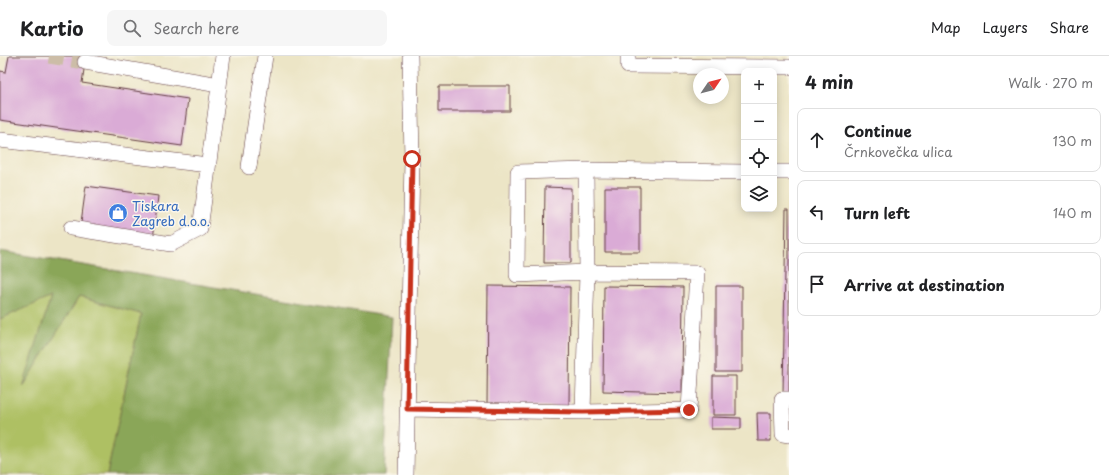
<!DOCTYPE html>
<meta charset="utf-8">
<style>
:root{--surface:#fff;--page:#f6f6f6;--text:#202124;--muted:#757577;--line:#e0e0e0}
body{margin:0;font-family:"Playpen Sans",sans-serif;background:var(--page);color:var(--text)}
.controls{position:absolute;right:12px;top:12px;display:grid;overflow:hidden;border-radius:8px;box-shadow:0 2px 10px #0003}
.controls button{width:36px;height:36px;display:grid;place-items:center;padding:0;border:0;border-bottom:1px solid var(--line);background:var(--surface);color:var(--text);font:20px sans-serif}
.compass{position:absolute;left:693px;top:12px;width:36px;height:36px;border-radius:50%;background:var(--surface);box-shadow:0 2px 10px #0003;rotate:55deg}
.stop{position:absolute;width:12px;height:12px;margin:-9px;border:3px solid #c8321e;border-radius:50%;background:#fff}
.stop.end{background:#c8321e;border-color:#fff;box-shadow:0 1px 4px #0008}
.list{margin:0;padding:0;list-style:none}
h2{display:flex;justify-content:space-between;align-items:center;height:52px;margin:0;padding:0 16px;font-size:17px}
h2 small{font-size:13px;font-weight:400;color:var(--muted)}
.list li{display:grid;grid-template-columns:26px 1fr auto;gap:12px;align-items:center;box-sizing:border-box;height:64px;margin:0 8px 8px;padding:0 8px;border:1px solid var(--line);border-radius:8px}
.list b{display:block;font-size:15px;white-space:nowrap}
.list p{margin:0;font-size:13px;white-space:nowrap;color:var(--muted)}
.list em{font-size:13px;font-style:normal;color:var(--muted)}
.icon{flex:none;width:22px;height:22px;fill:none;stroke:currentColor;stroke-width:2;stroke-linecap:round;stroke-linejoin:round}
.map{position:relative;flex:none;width:789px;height:419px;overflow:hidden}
header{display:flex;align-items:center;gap:24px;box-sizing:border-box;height:56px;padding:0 20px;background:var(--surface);border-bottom:1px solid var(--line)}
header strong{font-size:19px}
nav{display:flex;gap:22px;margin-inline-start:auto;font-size:14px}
.search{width:280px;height:36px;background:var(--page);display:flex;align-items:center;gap:10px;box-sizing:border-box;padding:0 14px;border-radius:8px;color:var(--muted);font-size:15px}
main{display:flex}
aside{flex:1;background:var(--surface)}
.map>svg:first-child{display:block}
</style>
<header>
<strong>Kartio</strong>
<div class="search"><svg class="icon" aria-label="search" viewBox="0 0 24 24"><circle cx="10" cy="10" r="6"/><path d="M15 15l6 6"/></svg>Search here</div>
<nav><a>Map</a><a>Layers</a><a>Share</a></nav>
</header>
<main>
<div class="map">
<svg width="789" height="419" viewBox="0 0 789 419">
<rect width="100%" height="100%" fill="#fbf7ec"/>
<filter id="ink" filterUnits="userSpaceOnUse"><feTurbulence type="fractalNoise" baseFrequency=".025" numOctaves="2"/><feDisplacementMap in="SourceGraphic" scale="8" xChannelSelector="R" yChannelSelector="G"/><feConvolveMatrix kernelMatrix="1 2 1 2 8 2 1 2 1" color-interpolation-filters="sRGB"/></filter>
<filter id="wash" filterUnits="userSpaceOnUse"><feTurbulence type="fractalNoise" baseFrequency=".012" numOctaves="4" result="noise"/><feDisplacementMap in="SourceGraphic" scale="16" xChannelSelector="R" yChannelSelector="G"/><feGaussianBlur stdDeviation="0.9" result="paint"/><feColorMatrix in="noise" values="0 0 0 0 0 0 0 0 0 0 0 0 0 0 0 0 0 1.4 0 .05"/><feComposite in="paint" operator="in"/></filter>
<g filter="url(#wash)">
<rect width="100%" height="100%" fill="#ece5c6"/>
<!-- green -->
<path fill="#aec063" stroke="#7c7047" d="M51,241L24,329L79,241L141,258L107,419H0V263Z"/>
<!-- forest -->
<path fill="#8aa659" stroke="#6a6242" d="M0,195L392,261L384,419H107L141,258L79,241L23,331L51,241L0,263Z"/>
<g id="blocks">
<!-- building -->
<path fill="#daabd6" d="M9,0H86L82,27L188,43L182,90L0,64V15L6,16Z
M439,30H510V55H439Z
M86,130L158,140L153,184L80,174Z
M545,131L571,132V207H544Z
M605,131H640V196H605Z
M786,153H789V338H783Z
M488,230L570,231L569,351L487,350Z
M604,230L683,231L682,337L603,335Z
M716,230H742V316H716Z
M713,320H736V359H713Z
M757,357H771V385H758Z
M711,361L741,362V373H711Z"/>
</g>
</g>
<g filter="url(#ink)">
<use href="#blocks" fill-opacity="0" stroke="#623d42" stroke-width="1"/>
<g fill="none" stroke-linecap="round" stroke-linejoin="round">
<!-- minor-tunnel -->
<path stroke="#ccbda7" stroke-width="15" stroke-dasharray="15 8" stroke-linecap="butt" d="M49,0L85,6"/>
<!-- minor casing -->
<g stroke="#623d42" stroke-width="16">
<path id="minor" d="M628,0V10L789,11
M85,6L219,29
M0,84L208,109
M249,111L265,0
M774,116H789
M71,172L171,188L200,173L223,0
M789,343H782L783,378L789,379
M407,353L583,356L587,216L517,219L518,116L586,114L744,116
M583,356L689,354L697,217L587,216L586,114
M406,419L412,103L410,0"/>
</g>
<!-- minor -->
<use href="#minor" stroke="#fff" stroke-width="15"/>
</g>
</g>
<g fill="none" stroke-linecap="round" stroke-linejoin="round" filter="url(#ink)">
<!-- route -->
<path stroke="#c8321e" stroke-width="5" d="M412,103L407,353L583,356L689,354"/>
</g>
<!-- icons -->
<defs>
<g id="shop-disc" transform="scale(1)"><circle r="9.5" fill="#3f7fe0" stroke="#fbf7ec"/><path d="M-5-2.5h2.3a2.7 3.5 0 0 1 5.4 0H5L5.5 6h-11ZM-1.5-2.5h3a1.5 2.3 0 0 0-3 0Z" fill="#fff"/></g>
</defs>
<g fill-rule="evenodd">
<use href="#shop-disc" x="118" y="157"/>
</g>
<g text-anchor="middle" stroke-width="3" stroke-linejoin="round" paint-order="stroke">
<!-- shop labels -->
<g font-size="13" fill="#366cbe" stroke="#fbf7ec" text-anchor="start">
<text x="132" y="155">Tiskara<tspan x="132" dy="15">Zagreb d.o.o.</tspan></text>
</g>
</g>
</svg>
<div class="controls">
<button>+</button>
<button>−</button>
<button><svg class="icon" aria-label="locate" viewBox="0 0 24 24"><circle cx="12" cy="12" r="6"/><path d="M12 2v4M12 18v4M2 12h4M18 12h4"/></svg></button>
<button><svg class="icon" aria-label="layers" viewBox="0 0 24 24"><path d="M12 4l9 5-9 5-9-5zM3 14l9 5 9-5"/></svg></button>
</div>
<svg class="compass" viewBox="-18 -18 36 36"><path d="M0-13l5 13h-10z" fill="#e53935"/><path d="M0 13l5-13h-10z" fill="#757577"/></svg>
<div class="stop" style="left:412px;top:103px"></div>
<div class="stop end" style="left:689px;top:354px"></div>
</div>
<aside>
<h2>4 min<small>Walk · 270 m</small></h2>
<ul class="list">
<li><svg class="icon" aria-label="ahead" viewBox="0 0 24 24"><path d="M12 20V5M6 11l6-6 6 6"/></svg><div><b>Continue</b><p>Črnkovečka ulica</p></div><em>130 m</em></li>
<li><svg class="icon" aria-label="left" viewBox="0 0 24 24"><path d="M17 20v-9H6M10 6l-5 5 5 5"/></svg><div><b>Turn left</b></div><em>140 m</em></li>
<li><svg class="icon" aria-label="arrive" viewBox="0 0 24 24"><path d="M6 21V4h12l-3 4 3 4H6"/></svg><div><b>Arrive at destination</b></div></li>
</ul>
</aside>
</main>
